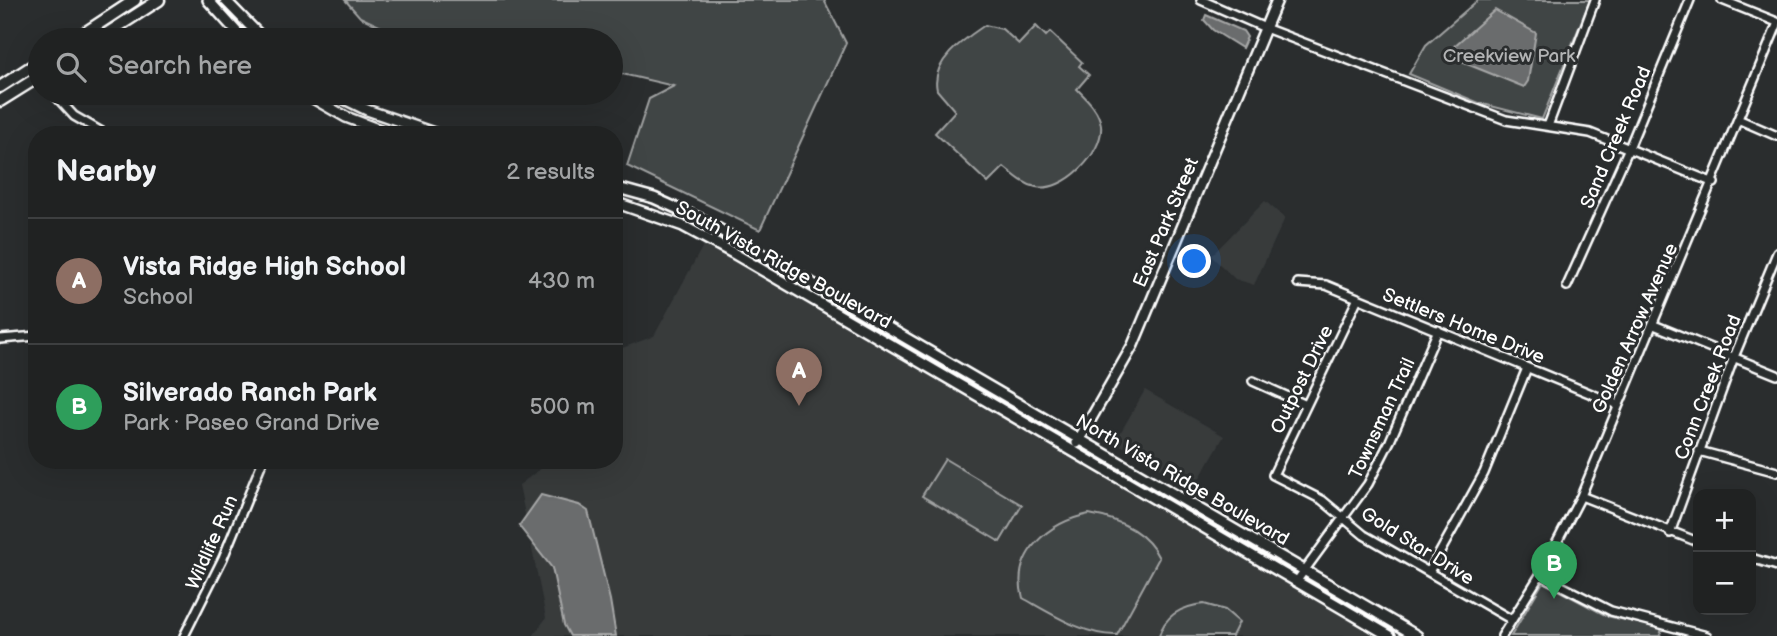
<!DOCTYPE html>
<meta charset="utf-8">
<style>
:root{--surface:#202222;--page:#282a2a;--text:#f1f3f6;--muted:#a2a4a5;--line:#3d3f40;--accent:#8c9099}
body{margin:0;font-family:"Balsamiq Sans",sans-serif;background:var(--page);color:var(--text)}
.controls{position:absolute;right:21px;bottom:21px;display:grid;overflow:hidden;border-radius:14px;box-shadow:0 7px 28px #0002}
.controls button{width:63px;height:63px;display:grid;place-items:center;padding:0;border:0;border-bottom:2px solid var(--line);background:var(--surface);color:var(--text);font:35px sans-serif}
.you{position:absolute;left:1195px;top:262px;width:24px;height:24px;margin:-18px;border:5px solid #fff;border-radius:50%;background:#1a73e8;box-shadow:0 0 0 10px #1a73e833}
.badge{display:grid;place-items:center;width:46px;height:46px;border-radius:50%;background:var(--accent);color:#fff;font-size:23px;font-weight:700}
.pin{position:absolute;translate:-50% -58px;filter:drop-shadow(0 2px 4px #0008)}
.pin::after{content:'';position:absolute;top:37px;width:24px;height:21px;background:inherit;clip-path:polygon(0 0,100% 0,50% 100%)}
.list{margin:0;padding:0;list-style:none}
h2{display:flex;justify-content:space-between;align-items:center;height:91px;margin:0;padding:0 28px;font-size:30px}
h2 small{font-size:23px;font-weight:400;color:var(--muted)}
.list li{display:grid;grid-template-columns:46px 1fr auto;gap:21px;align-items:center;box-sizing:border-box;height:126px;padding:0 28px;border-top:2px solid var(--line)}
.list b{display:block;font-size:26px;white-space:nowrap}
.list p{margin:0;font-size:23px;white-space:nowrap;color:var(--muted)}
.list em{font-size:23px;font-style:normal;color:var(--muted)}
.icon{flex:none;width:38px;height:38px;fill:none;stroke:currentColor;stroke-width:2;stroke-linecap:round;stroke-linejoin:round}
.map{position:relative;flex:none;width:1777px;height:636px;overflow:hidden}
.search{position:absolute;background:var(--surface);box-shadow:0 7px 28px #0002;left:28px;top:28px;width:595px;height:77px;display:flex;align-items:center;gap:18px;box-sizing:border-box;padding:0 24px;border-radius:38px;color:var(--muted);font-size:26px}
.panel{position:absolute;background:var(--surface);box-shadow:0 7px 28px #0002;left:28px;top:126px;width:595px;height:343px;border-radius:28px}
.map>svg:first-child{display:block}
</style>
<div class="map">
<svg width="1777" height="636" viewBox="0 0 1777 636">
<rect width="100%" height="100%" fill="#2a2d2e"/>
<filter id="ink" filterUnits="userSpaceOnUse"><feTurbulence type="fractalNoise" baseFrequency=".0143" numOctaves="2"/><feDisplacementMap in="SourceGraphic" scale="14" xChannelSelector="R" yChannelSelector="G"/><feConvolveMatrix kernelMatrix="1 2 1 2 8 2 1 2 1" color-interpolation-filters="sRGB"/></filter>
<g filter="url(#ink)">
<!-- built -->
<path fill="#373a3b" d="M1265,201L1285,218L1254,285L1235,279L1211,256Z
M705,242L1284,582L1380,636H533L546,618L519,485L552,460H614V351L654,336Z
M1145,390L1224,436L1194,488L1115,442Z"/>
<!-- green -->
<path fill="#414445" stroke="#a0a2a2" stroke-width="2" d="M345,0H824L846,43L760,230L627,166L649,99L674,86L618,73L611,75V40H409L360,17Z
M1478,0H1590L1542,119L1479,103L1409,74L1426,45Z
M985,25L1002,29L1019,44L1036,26L1046,36L1050,32L1082,62L1079,66L1089,75L1077,89C1087,99 1099,110 1101,125C1104,153 1064,193 1036,187C1023,184 1014,175 1004,167L988,183L935,133L955,111L937,90C930,61 966,38 985,25Z
M945,459L1022,505L1000,542L922,496Z
M1089,514C1118,519 1146,531 1159,558L1117,635C1085,636 1050,613 1023,598C1010,553 1050,522 1089,514Z
M1543,582L1607,616L1662,628L1660,636H1511Z
M1204,604L1225,610L1239,622L1232,636H1159C1165,615 1183,606 1204,604Z"/>
<!-- water -->
<path fill="#6a6c6d" stroke="#a6a7a7" stroke-width="2" d="M1495,10L1536,33L1528,81L1524,87L1452,58L1453,47Z
M1206,15L1243,31L1247,37L1242,48L1213,30L1204,20Z
M541,495L579,505L588,511L610,600L616,636H570L564,625L552,568L519,526Z"/>
<g fill="none" stroke-linecap="round" stroke-linejoin="round">
<!-- minor casing -->
<g stroke="#fff" stroke-width="12">
<path id="minor" d="M1201,0L1265,28L1506,120L1590,133L1714,183
M1722,0L1777,22
M53,93L74,116L107,135
M1740,120L1777,136
M1548,126L1595,0
M1298,283L1326,285L1616,404
M1567,286L1629,148L1690,0
M1358,298L1273,475L1322,500L1364,535L1512,620
M1654,325L1777,375
M0,339L37,336
M1253,381L1304,404
M1699,451L1777,472
M1581,496L1698,542
M1670,533L1734,357L1777,253
M1751,558L1777,566
M1429,572L1484,473L1527,368
M1540,575L1611,611L1707,636
M1296,582L1368,484L1390,441L1438,330
M184,636L223,558L263,460
M1502,636L1540,575L1581,496L1777,25"/>
</g>
<!-- tertiary casing -->
<g stroke="#fff" stroke-width="14">
<path id="tertiary" d="M208,0L244,40
M225,0L264,40
M304,93L346,117L393,135
M332,93L367,110L440,135
M614,187L654,198L705,221L1417,636
M614,202L683,226L733,253L1390,636
M1077,443L1133,345L1277,0"/>
</g>
<!-- secondary casing -->
<g stroke="#fff" stroke-width="15">
<path id="secondary" d="M74,40L135,0
M97,40L159,0
M0,87L40,61
M0,101L40,76"/>
</g>
<!-- minor -->
<use href="#minor" stroke="#2a2d2e" stroke-width="7"/>
<!-- tertiary -->
<use href="#tertiary" stroke="#2a2d2e" stroke-width="9"/>
<!-- secondary -->
<use href="#secondary" stroke="#2a2d2e" stroke-width="10"/>
</g>
</g>
<g text-anchor="middle" stroke-width="6" stroke-linejoin="round" paint-order="stroke">
<!-- park labels -->
<g font-size="19" fill="#b3b4b5" stroke="#2a2d2e">
<text x="1509" y="62">Creekview Park</text>
</g>
<!-- street labels -->
<g font-size="19" fill="#fff" stroke="#2a2d2e">
<text transform="translate(1615 137) rotate(-67)" y="7">Sand Creek Road</text>
<text transform="translate(1165 222) rotate(-67)" y="7">East Park Street</text>
<text transform="translate(784 264) rotate(29)" y="7">South Vista Ridge Boulevard</text>
<text transform="translate(1464 325) rotate(22)" y="7">Settlers Home Drive</text>
<text transform="translate(1634 328) rotate(-66)" y="7">Golden Arrow Avenue</text>
<text transform="translate(1301 379) rotate(-64)" y="7">Outpost Drive</text>
<text transform="translate(1707 387) rotate(-69)" y="7">Conn Creek Road</text>
<text transform="translate(1381 418) rotate(-65)" y="7">Townsman Trail</text>
<text transform="translate(1183 479) rotate(30)" y="7">North Vista Ridge Boulevard</text>
<text transform="translate(211 542) rotate(-66)" y="7">Wildlife Run</text>
<text transform="translate(1418 545) rotate(32)" y="7">Gold Star Drive</text>
</g>
</g>
</svg>
<div class="controls">
<button>+</button>
<button>−</button>
</div>
<div class="you"></div>
<div class="pin badge" style="left:799px;top:406px;background:#8d6e63">A</div>
<div class="pin badge" style="left:1554px;top:599px;background:#2e9e5b">B</div>
<div class="search"><svg class="icon" aria-label="search" viewBox="0 0 24 24"><circle cx="10" cy="10" r="6"/><path d="M15 15l6 6"/></svg>Search here</div>
<section class="panel">
<h2>Nearby<small>2 results</small></h2>
<ul class="list">
<li><span class="badge" style="background:#8d6e63">A</span><div><b>Vista Ridge High School</b><p>School</p></div><em>430 m</em></li>
<li><span class="badge" style="background:#2e9e5b">B</span><div><b>Silverado Ranch Park</b><p>Park · Paseo Grand Drive</p></div><em>500 m</em></li>
</ul>
</section>
</div>
